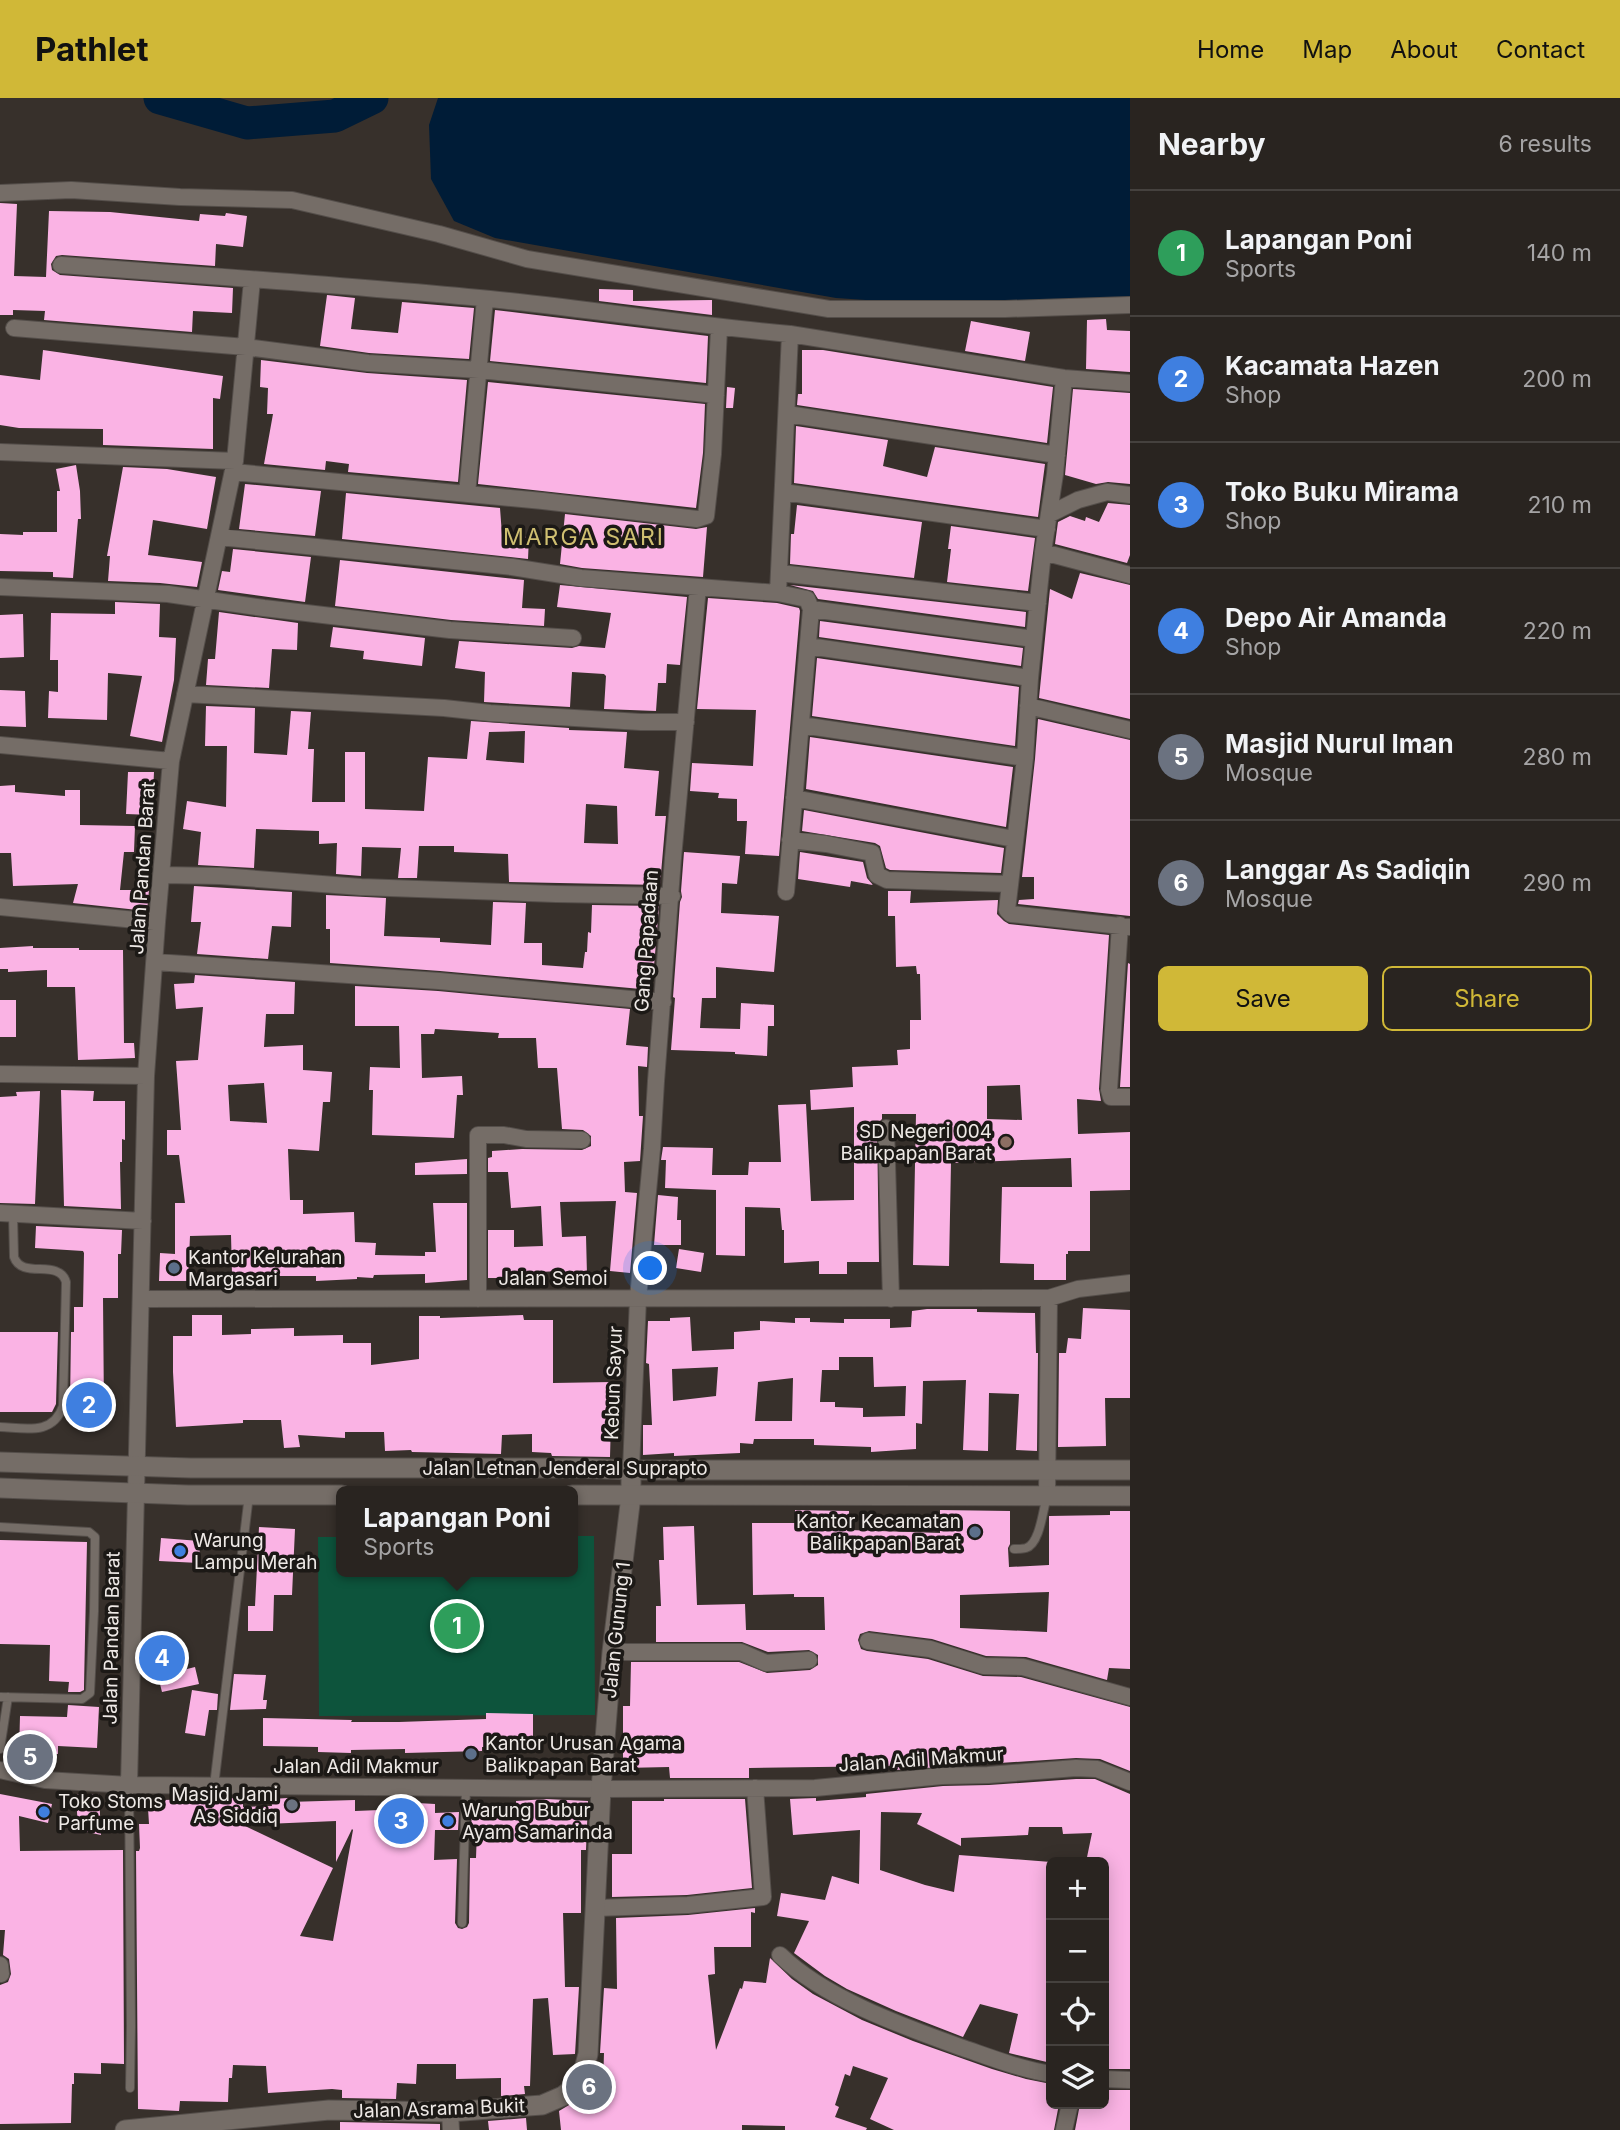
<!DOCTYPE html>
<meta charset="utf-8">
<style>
:root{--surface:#292420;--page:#35302d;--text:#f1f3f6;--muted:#a5a4a5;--line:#45413e;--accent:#d0b837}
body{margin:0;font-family:Inter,sans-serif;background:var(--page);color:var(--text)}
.controls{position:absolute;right:21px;bottom:21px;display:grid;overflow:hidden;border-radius:10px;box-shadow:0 4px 18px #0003}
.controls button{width:63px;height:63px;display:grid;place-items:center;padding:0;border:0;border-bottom:2px solid var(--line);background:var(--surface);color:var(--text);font:35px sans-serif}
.you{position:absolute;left:651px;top:1171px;width:24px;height:24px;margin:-18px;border:5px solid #fff;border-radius:50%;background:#1a73e8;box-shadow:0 0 0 10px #1a73e833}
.badge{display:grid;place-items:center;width:46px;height:46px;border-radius:50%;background:var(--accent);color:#fff;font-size:23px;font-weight:700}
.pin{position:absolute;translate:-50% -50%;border:4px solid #fff;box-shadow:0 2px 7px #0006}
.popup{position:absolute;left:336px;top:1388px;width:242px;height:91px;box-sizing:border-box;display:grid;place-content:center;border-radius:10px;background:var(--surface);filter:drop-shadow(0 2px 5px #0005);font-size:23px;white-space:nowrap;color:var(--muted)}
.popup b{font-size:26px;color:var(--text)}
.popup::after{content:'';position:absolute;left:50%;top:100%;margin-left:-14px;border:14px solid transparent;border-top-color:var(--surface)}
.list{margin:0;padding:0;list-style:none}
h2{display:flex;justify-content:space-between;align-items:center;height:91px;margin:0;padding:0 28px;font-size:30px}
h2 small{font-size:23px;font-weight:400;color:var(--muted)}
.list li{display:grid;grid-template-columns:46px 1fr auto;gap:21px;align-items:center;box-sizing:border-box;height:126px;padding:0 28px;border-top:2px solid var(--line)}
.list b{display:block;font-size:26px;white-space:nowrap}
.list p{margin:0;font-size:23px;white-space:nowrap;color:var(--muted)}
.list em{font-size:23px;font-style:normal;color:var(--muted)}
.actions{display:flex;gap:14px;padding:21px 28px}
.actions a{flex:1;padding:16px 0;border:2px solid var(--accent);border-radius:10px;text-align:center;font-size:24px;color:var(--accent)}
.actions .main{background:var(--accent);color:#111}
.icon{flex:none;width:38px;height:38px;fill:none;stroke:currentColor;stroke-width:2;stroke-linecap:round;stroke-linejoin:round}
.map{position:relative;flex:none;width:1130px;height:2032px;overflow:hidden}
header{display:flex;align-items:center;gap:42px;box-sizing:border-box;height:98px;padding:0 35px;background:var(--accent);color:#111}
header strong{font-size:33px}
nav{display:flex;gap:38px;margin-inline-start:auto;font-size:24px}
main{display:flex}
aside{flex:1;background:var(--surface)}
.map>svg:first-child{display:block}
</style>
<header>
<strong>Pathlet</strong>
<nav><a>Home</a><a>Map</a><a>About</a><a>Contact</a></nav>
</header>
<main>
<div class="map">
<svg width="1130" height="2032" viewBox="0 0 1130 2032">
<rect width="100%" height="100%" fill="#37302b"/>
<!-- green -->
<path fill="#0d543c" d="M573,1438H594L595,1617L319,1618L318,1439H341L342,1474H572Z"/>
<!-- water -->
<path fill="#001c37" d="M438,0H1130V201L881,203L836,200L495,140L454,123L431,81L429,27Z"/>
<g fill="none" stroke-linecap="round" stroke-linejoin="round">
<!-- river -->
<path stroke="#001c37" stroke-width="33" d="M160,0L247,25L335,18L372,0"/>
</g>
<!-- building -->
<path fill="#fab3e4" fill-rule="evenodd" d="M0,105L17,106L14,178L46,179L49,113L110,114L199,123L200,116L225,118L226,115L247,118L243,149L216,146L215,168L62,157L56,158L51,166L52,172L60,177L233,190L232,215L193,213L192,234L44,222L45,213L13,212V217H0Z
M599,191L633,192V203L712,202V217L599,203Z
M327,197L355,200L351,231L398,235L402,204L474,210L469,261L369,255L320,248Z
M495,212L708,238L706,285L490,263Z
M1106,221L1107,232L1130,233V274L1086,271L1087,222Z
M971,223L1030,234L1025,263L965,253Z
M43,252L223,278L220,301L213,300V351L103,347V331L19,330L0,327V277L40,282Z
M802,252H823L1053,289L1047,345L797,307L798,296H802Z
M261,262L367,275L467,282L458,384L348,374L349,366L326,363L325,372L264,366L273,316H267L268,290L260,289Z
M488,284L705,306L703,355L696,410L478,386Z
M727,289L735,290L733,310H726Z
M1073,291L1130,295V386L1108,384L1096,386L1065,377Z
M796,328L888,342L883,368L927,379L935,349L1045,366L1038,419L794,385Z
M76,367L80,393L81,421H78L73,480L53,479V474L0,473V436L23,437V434H57V393H60L56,371Z
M123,369L167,371L216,379L207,431L153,422L148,457L202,464L197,489L160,485L108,483L110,458H107Z
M245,386L321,393L315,438L239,431Z
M346,395L500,410L502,437L529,439L528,461L342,441Z
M1108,405L1130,407V457L1127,465L1055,446L1058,424L1070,418L1085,423L1086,419L1099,424Z
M797,407L922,424L914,480L790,466L791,436H794Z
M565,416L696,431L707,429L703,479L582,470L560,466Z
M951,428L1035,440L1028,493L947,484L951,451H948Z
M233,451L311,459L305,504L218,492L222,473L230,474Z
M340,462L524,482L522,510L545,511L544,528L451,522L335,508Z
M1080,475L1130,487V621L1039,600L1050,491L1072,501Z
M560,487L687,499L680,567L667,566L666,585H658L656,613L604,611L606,578L604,576L572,574L570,609L484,604L485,574L455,570L459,543L572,550L579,548L605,550L611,515L557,509Z
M790,487L1026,514L1025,529L818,501L813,493Z
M708,500L777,505L799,510L800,513L779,758L745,756L747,723H737V701L718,700L719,695L690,693L692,665L753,668L756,612L697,611Z
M115,504L160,506L159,539L176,540L174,582L162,644L130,638L142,578L108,575L107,622L48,620L49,593L58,594V562H50L51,515L115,516Z
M219,514L298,525L297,552L272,551L269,590L206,587L208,561H215Z
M23,516L24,559L0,560V517Z
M820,523L1023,550L1021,568L819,539Z
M333,529L425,540L422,568L363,561L364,553L330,549Z
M817,560L1019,589L1015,648L812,618Z
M0,592L25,593L26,629L0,628Z
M206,608L255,610L254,655L287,657L291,613L311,614L308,651H314L312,704H345V654H365V711L424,713L428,659L467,661L471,623L569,630V632L627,634L624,670L659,673L655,718H666L660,787L509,784L508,756L454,754V748H419L417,780H398L401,750L362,749L361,778L336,776L337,745L319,746V733L256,731L254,770L198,767L201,734L183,731L187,703L226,709L227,648H205ZM525,633L524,665L486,662L489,634ZM586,706L617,708L618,746L584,745Z
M1038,621L1130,642V818L1018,806L1019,802L1034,801V779H1022L1035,661Z
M810,639L1013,669L1006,729L806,691Z
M128,674H154L152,717L126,716Z
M15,687V694L65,698V692H80V727L135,728L134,754H124L120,792H149L147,813L73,805L78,786L13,788L11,755H0V688Z
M804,712L1004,750L1001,775L890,772L886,770L880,748L875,745L802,733Z
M684,754L740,758L737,786L722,785L721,815L779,818L774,874L716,869V900H702L700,930L740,931L741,905L774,907V928H768L767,958L735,956V954L671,952L675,900L673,899L680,804L682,799L681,793Z
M800,754L863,764L867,780L873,787L851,783L850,789L798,781Z
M194,788L292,794L291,829L272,828L268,861L197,856L201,824H191Z
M888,793H911L910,805L998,802L997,816L1004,823L1009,826L1109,837L1099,991L1101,1003L1077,1001L1078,1036L1130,1034V1092L1090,1093V1153H1068V1156H1066V1182H1034V1166L1000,1165L1002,1089H1072L1071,1060L951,1065L949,1168L913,1167L916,1016H882V1021L877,1026L879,1164H847V1176H819V1163L784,1165V1132H782L780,1110L745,1109V1158L716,1157V1092L665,1090L666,1062H661L663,1049L713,1050L712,1077H748L749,1064H781L778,1007L806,1006L811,1103L854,1102V1009L811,1012L810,992L853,989L852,969L898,967L897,952L910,951V922H921L920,876H917L916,868L896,869L895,818H888ZM1020,987L1022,1022L987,1021V988Z
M326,797L386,800L384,838L440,840V844L491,847L493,804L526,805L524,845H542V867L583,870L585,854H587L588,834L591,835L592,807L659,808L652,892L440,873L330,865V831H326Z
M33,848V850H79V852H123L124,945H134L135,960L78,962L75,889H47V872L8,874V871H0V850Z
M1128,865L1130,866V989H1120Z
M195,877L295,884L294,916H266L264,949L303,947V972L332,974L330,1004H323L319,1053L288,1051L290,1102H303V1116L354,1114L355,1144L376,1145L375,1157L425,1158V1154H436L433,1105H467V1182L425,1185V1176L374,1177L373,1180L357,1179V1181L316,1183V1178H268V1175H232L231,1137L190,1138L188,1183H159L160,1155L175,1156V1105H185L179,1057H167V1032H181L176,963L198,962L203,909L176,911L174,886L194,885ZM264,985L267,1025L230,1023L228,987Z
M355,888L438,893L630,911L626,947L648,949L647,969L638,968L639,1018H643L640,1063L624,1064L625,1094L637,1095L630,1175L610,1173L616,1103L560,1104L562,1139L586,1138L587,1177L561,1178V1173L515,1175V1180H488V1132H514V1149L543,1148L541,1108L511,1110L508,1074H488V1060L492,1059V1053L522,1051L582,1052L591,1048V1038L583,1032L562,1031L557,970H538L536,940H498L499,935L435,931L434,936H421L422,980L462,978L463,997H457L454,1040L372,1037L373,992H369L370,969L400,970L399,928H355Z
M0,902H16V939H0Z
M61,992L94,993L93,1003H125V1042L122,1041V1064H120L121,1111L64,1108Z
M40,993L35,1106L0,1105V999L17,998L16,994Z
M467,1061V1076L415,1077V1065Z
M658,1097L678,1099L677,1122H681V1147H654Z
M36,1128L122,1132L121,1156H118V1200H103L104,1315L67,1314L70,1308L71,1234H74V1209H83L84,1155L83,1153L35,1150Z
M679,1151L704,1155L701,1174L676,1170Z
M1083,1210L1130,1212V1300H1105L1106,1348L1058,1349L1059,1255H1066L1068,1240L1081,1241Z
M927,1211H977V1214L1035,1215L1036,1255H1038L1037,1353L1016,1352L1019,1296L989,1295L988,1353L963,1352L966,1282L923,1283L922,1326L916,1325V1351L871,1354V1349L814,1347V1341H754L753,1346L740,1345V1355L674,1358V1355L643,1357V1327H652L649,1266L646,1265L648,1223H670V1220L690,1219L692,1253L734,1251V1234L760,1232V1223L795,1225V1220H810V1224L844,1225V1221H890V1230L911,1229L912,1213ZM839,1259H873L874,1289L906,1288L905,1318L863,1319V1310L835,1309V1304H820L822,1272H839ZM718,1269L716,1298L673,1303L672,1271ZM793,1280L792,1323H755L758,1284Z
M192,1217H222V1237L251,1236V1231L294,1230V1238L343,1237V1245H371V1267L419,1261V1218H440V1220L523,1217L524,1222H553V1285L612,1284L610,1359L552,1358L551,1355L532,1354V1336L502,1337L501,1356L412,1354L411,1352L385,1353L384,1334H345V1340L298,1337L300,1349L284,1350L281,1322H243V1325L176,1329L173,1274V1238H192Z
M0,1234H58L56,1306L52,1314H0Z
M795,1412L849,1413V1432L940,1435V1412L1010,1413V1446L1008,1450L1009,1469L1049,1467V1418L1110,1417V1413H1130V1571L1109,1570L1107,1582L1026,1559L986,1558L932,1541L869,1533L860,1536L858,1542L861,1551L867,1553L928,1561L983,1578L1021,1579L1130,1609V1673L1100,1661L1076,1660L895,1672V1668L749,1670V1680H670L669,1669L623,1670V1608H630L631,1564H739L767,1575L810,1572L818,1567V1557L809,1552L768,1554L742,1544H656V1508H661L659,1462H664L663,1429L694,1428L697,1507L745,1506L746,1532H825L824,1499H794V1496L753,1497L752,1425H795ZM1049,1494L1047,1534L960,1530V1497Z
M259,1429L295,1431L292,1497H274L273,1533H248V1508H255Z
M161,1440L200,1443L199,1465L159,1463Z
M0,1442L87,1444L84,1588V1592L80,1594H68L69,1584L49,1583L50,1547L0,1546Z
M177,1547L183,1572L195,1569L199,1586L162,1594L156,1570L146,1572L143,1555Z
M234,1576L266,1577L263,1602H267L266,1611L230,1612Z
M192,1592L218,1596L217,1612H209L205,1638L185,1635Z
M68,1607L99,1609L97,1650L58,1648V1656L19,1655L20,1618L67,1619Z
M486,1615L533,1616V1650L482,1649V1653L405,1655V1651L351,1652V1655L318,1654V1649L263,1648V1620L352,1622L351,1624H399L486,1621Z
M1076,1681H1095L1130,1696V1971H1104V1764H1086L1092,1735L1063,1736L1062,1729H1029L1028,1737L961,1740V1748L917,1726L922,1715L881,1714L880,1772L925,1787L954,1794L959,1757L1051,1764V1812H1049L1047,1856L1051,1857V1965L1009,1955L1018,1916L980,1906L963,1939L896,1913L847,1891L825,1878L794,1855L809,1823L777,1818L781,1795L825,1802L832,1778L859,1786L860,1732L793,1737L790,1701L816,1700V1703L866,1699V1696L943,1688L989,1687Z
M0,1696L52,1706L48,1725L19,1718L20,1753L123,1752L124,1966L101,1965V1976L74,1975V1986H72L71,2025L0,2026V1887L8,1884L11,1876L9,1861L3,1857L5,1832H0Z
M76,1696H99L101,1737L78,1732Z
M243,1700V1709L272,1708L271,1701L288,1700V1704L355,1702V1713L380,1712V1714H417V1705L435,1706V1715L459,1714L458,1732H435L434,1762L457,1761L455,1825L458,1830L462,1831L467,1829L469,1825L470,1760H476L477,1732H471L472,1714H478V1706L516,1707V1703L546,1701L588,1703L586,1752H581V1815H563L565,1889H579L575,1956L553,1957L548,1900L533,1901L530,1988H524L525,1996L501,1998V1980L456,1981V1966H417L416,1986L397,1985L396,2001L342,2000V1992L332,1991L268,1995L266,1968L233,1967L232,1980H229L228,2004L180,2003L179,2013L138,2011L136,1753H139L140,1750L139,1726H149L148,1710H163V1702ZM336,1723V1764L352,1731L353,1732L333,1843L300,1838L333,1770L243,1727Z
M664,1701H745L752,1790L687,1797L612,1799V1756H632V1703H664Z
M755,1810V1815L751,1814V1849H714L715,1876L708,1877L716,1952L740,1890L742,1891L744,1883L766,1885L770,1860L792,1881L813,1896L862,1922L913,1943L992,1971L1026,1981L1051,1986V2006H1059L1054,2032H894L870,2021L888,1980L853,1968L850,1978L845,1976L835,2007L839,2009L835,2019L867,2030L866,2032H785V2028L742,2027V2032H561L559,2013L579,2001L600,1998L603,1986L604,1955H600L604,1890L617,1891L616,1820L688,1817Z
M1104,1992H1130V2032H1075L1080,2006H1104Z
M526,2020L527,2032H489L488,2023Z
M340,2024L440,2026V2032H340Z"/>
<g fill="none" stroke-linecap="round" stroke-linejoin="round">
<!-- service casing -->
<g stroke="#544e4a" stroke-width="10">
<path id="service" d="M0,1329C25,1330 53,1338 63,1308L66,1184C59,1160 22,1182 14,1159L13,1116
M0,1429L89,1434L95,1439L94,1513L90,1595L82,1601L0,1599
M1014,1451C1015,1451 1025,1451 1026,1450C1040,1446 1043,1411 1047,1398
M0,1651L8,1599
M129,1687L131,1928L130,1990
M214,1688L249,1397
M462,1825L466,1690"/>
</g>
<!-- minor casing -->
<g stroke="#544e4a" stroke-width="18">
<path id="minor" d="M0,95L71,92L180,99L292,102L439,136L527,161L829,211H1005L1130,207
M61,167C204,178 347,187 490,201C590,211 690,227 790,236
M14,230L246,249L368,265L479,272L716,297
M1064,280L1055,376L1043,454L1030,580L1025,660L1007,812L1011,816L1130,829
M787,316L1057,357
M0,354L235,363
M233,374L543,403L697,421L706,418L713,356L719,230
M783,394L1047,431
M467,396L485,201
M1050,416L1078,402L1107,394L1130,397
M219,439L512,469L581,480L778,495L790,236L1064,280L1130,285
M1043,454L1130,477
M780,475L1038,505
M0,489L168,496L264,510L450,532L573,540
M778,495L807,501L811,511L786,794
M811,511L1034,541
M808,548L1030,580
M185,596L444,610L490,615L641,624H686
M1028,608L1130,632
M801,627L1025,660
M0,647L171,663
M794,700L1014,741
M790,742L826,746L872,755L877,777L887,782L1010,786
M162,777L220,778L361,789L556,796L672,798
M0,809L157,824
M1120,827L1109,992L1111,999H1130
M155,864L439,883L663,904
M0,976L146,978
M886,1030L891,1201
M0,1115L143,1123
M142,1201L1049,1200L1078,1191L1130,1185
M478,1201V1037H504L526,1041L582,1042
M631,1372L638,1200L652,1051L656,983L673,760L698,489
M1047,1398L1049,1200
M868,1543L930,1551L984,1568L1023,1569L1130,1599
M612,1554H741L766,1565L809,1562
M0,1672L45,1682L129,1687L601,1691L815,1690L942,1678L988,1677L1076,1670L1097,1671L1130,1684
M129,1687L146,978L157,824L171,663L235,363L252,182
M595,1810L688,1807L763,1799L755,1690
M780,1857C825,1901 905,1929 963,1950C992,1960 1020,1971 1051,1976
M0,1867L1,1876
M1104,1981L1130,1982
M450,2014L451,2032
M1064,2032L1070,2006"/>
</g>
<!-- tertiary casing -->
<g stroke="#544e4a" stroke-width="21">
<path id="tertiary" d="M125,2032L329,2012L450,2014L542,2007L563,1998L573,1990L583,1975L588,1956L601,1691L612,1554L631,1398V1372"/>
</g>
<!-- secondary casing -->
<g stroke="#544e4a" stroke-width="21">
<path id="secondary" d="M0,1364L191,1370H580L631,1372H1130
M0,1390L188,1397H342
M572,1397L1130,1398"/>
</g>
<!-- service -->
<use href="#service" stroke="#756d67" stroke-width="8"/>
<!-- minor -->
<use href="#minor" stroke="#756d67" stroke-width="16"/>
<!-- tertiary -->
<use href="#tertiary" stroke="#756d67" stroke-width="19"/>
<!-- secondary -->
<use href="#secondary" stroke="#756d67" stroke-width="19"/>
</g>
<!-- markers -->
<circle fill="#8d6e63" stroke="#1c1916" stroke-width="2.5" cx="1006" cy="1044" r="7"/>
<g fill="#5c6f8a" stroke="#1c1916" stroke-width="2.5">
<circle cx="174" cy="1170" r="7"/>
<circle cx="975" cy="1434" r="7"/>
<circle cx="471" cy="1656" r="7"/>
</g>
<g fill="#3f7fe0" stroke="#1c1916" stroke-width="2.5">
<circle cx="180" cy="1453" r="7"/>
<circle cx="44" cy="1714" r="7"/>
<circle cx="448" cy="1723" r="7"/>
</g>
<circle fill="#6b7280" stroke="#1c1916" stroke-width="2.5" cx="292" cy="1707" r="7"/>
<g text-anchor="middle" stroke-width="7" stroke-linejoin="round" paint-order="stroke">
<!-- street labels -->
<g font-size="19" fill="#eee9e6" stroke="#1c1916">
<text transform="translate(142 770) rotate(-86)" y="7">Jalan Pandan Barat</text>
<text transform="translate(646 843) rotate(-86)" y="7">Gang Papadaan</text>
<text x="553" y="1187">Jalan Semoi</text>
<text transform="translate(613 1285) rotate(-88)" y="7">Kebun Sayur</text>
<text x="565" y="1377">Jalan Letnan Jenderal Suprapto</text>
<text transform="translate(616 1532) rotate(-84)" y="7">Jalan Gunung 1</text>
<text transform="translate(111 1540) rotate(-89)" y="7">Jalan Pandan Barat</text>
<text transform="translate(921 1661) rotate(-4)" y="7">Jalan Adil Makmur</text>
<text x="356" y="1675">Jalan Adil Makmur</text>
<text transform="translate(439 2010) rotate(-2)" y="7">Jalan Asrama Bukit</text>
</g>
<!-- poi labels -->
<g font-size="19" fill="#eee9e6" stroke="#1c1916" text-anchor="start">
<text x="992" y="1040" text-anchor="end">SD Negeri 004<tspan x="992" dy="22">Balikpapan Barat</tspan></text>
<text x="188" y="1166">Kantor Kelurahan<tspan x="188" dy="22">Margasari</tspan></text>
<text x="961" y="1430" text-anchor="end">Kantor Kecamatan<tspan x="961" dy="22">Balikpapan Barat</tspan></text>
<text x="194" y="1449">Warung<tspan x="194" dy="22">Lampu Merah</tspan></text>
<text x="485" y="1652">Kantor Urusan Agama<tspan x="485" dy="22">Balikpapan Barat</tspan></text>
<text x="278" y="1703" text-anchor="end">Masjid Jami<tspan x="278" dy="22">As Siddiq</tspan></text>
<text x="58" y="1710">Toko Stoms<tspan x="58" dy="22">Parfume</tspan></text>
<text x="462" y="1719">Warung Bubur<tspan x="462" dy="22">Ayam Samarinda</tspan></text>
</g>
<!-- quarter labels -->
<g font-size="23" letter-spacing="2" fill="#cfbf71" stroke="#1c1916">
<text x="584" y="447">MARGA SARI</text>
</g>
</g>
</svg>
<div class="controls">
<button>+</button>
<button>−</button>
<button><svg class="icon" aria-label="locate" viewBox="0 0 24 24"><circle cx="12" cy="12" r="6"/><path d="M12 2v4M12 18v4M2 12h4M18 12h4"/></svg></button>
<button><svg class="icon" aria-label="layers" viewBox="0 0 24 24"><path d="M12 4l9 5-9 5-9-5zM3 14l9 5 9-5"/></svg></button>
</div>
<div class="you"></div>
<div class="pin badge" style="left:457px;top:1528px;background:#2e9e5b">1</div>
<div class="popup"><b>Lapangan Poni</b>Sports</div>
<div class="pin badge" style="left:89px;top:1307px;background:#3f7fe0">2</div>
<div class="pin badge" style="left:401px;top:1723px;background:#3f7fe0">3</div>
<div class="pin badge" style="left:162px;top:1560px;background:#3f7fe0">4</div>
<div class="pin badge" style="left:30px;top:1659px;background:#6b7280">5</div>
<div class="pin badge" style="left:589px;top:1989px;background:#6b7280">6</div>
</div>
<aside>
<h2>Nearby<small>6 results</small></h2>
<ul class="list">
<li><span class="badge" style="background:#2e9e5b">1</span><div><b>Lapangan Poni</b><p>Sports</p></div><em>140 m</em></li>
<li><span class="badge" style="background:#3f7fe0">2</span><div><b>Kacamata Hazen</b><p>Shop</p></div><em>200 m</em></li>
<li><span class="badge" style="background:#3f7fe0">3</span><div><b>Toko Buku Mirama</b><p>Shop</p></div><em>210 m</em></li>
<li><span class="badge" style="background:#3f7fe0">4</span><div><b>Depo Air Amanda</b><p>Shop</p></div><em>220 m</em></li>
<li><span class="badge" style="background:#6b7280">5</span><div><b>Masjid Nurul Iman</b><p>Mosque</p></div><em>280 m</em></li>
<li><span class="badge" style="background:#6b7280">6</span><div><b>Langgar As Sadiqin</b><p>Mosque</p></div><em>290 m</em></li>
</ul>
<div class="actions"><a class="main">Save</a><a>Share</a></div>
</aside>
</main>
